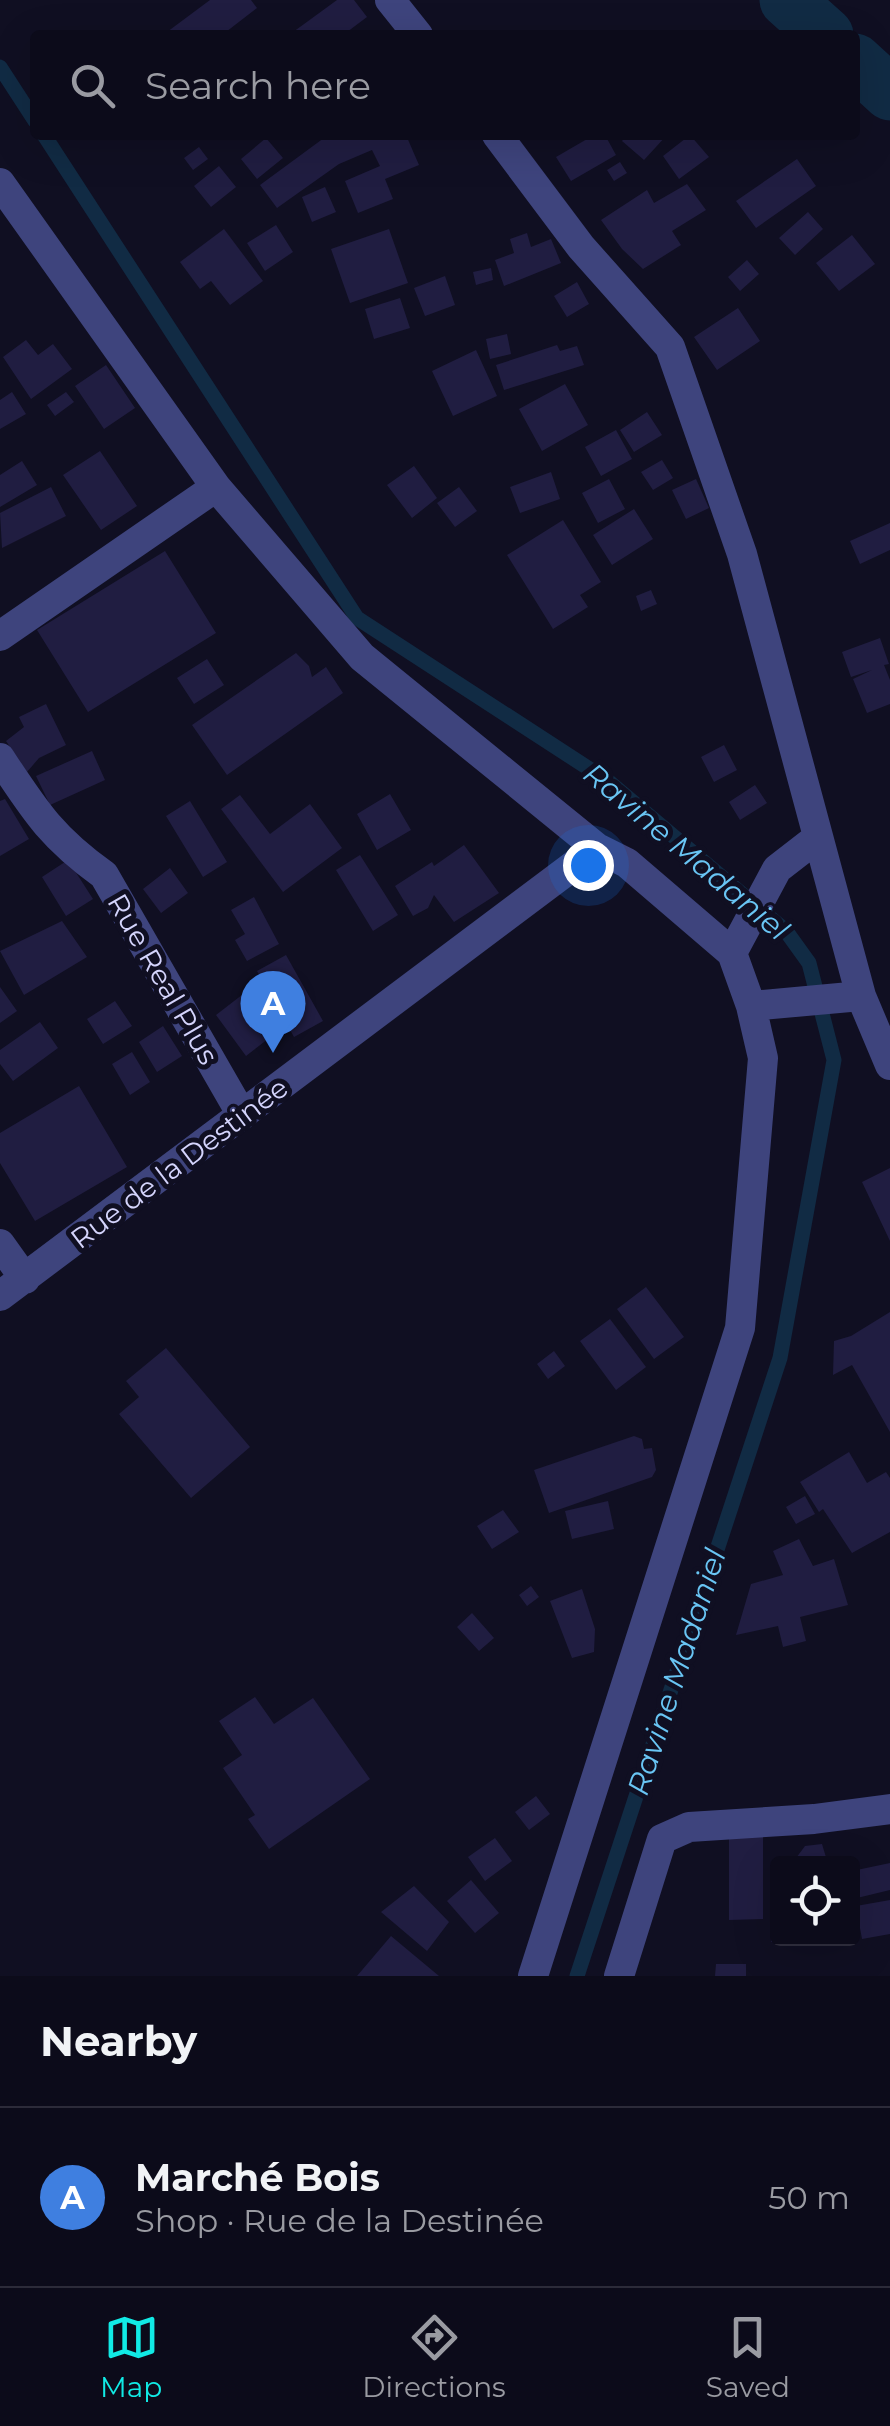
<!DOCTYPE html>
<meta charset="utf-8">
<style>
:root{--surface:#0c0b1a;--page:#151423;--text:#f1f3f6;--muted:#9a9ba2;--line:#2c2b39;--accent:#11eae5}
body{margin:0;font-family:Montserrat,sans-serif;background:var(--page);color:var(--text)}
.controls{position:absolute;right:30px;bottom:30px;display:grid;overflow:hidden;border-radius:10px;box-shadow:0 10px 40px #0002}
.controls button{width:90px;height:90px;display:grid;place-items:center;padding:0;border:0;border-bottom:2px solid var(--line);background:var(--surface);color:var(--text);font:50px sans-serif}
.you{position:absolute;left:588px;top:865px;width:35px;height:35px;margin:-25px;border:8px solid #fff;border-radius:50%;background:#1a73e8;box-shadow:0 0 0 15px #1a73e833}
.badge{display:grid;place-items:center;width:65px;height:65px;border-radius:50%;background:var(--accent);color:#fff;font-size:32px;font-weight:700}
.pin{position:absolute;translate:-50% -82px;filter:drop-shadow(0 2px 5px #0008)}
.pin::after{content:'';position:absolute;top:52px;width:35px;height:30px;background:inherit;clip-path:polygon(0 0,100% 0,50% 100%)}
.list{margin:0;padding:0;list-style:none}
h2{display:flex;justify-content:space-between;align-items:center;height:130px;margin:0;padding:0 40px;font-size:42px}
h2 small{font-size:32px;font-weight:400;color:var(--muted)}
.list li{display:grid;grid-template-columns:65px 1fr auto;gap:30px;align-items:center;box-sizing:border-box;height:180px;padding:0 40px;border-top:2px solid var(--line)}
.list b{display:block;font-size:38px;white-space:nowrap}
.list p{margin:0;font-size:32px;white-space:nowrap;color:var(--muted)}
.list em{font-size:32px;font-style:normal;color:var(--muted)}
.icon{flex:none;width:55px;height:55px;fill:none;stroke:currentColor;stroke-width:2;stroke-linecap:round;stroke-linejoin:round}
.map{position:relative;flex:none;width:890px;height:1976px;overflow:hidden}
.search{position:absolute;background:var(--surface);box-shadow:0 10px 40px #0002;left:30px;right:30px;top:30px;height:110px;display:flex;align-items:center;gap:25px;box-sizing:border-box;padding:0 35px;border-radius:10px;color:var(--muted);font-size:38px}
.sheet{height:310px;background:var(--surface)}
nav{display:flex;justify-content:space-around;align-items:center;box-sizing:border-box;height:140px;border-top:2px solid var(--line);background:var(--surface);font-size:28px;color:var(--muted)}
nav a{display:grid;justify-items:center;gap:5px}
nav .on{color:var(--accent)}
.map>svg:first-child{display:block}
</style>
<div class="map">
<svg width="890" height="1976" viewBox="0 0 890 1976">
<rect width="100%" height="100%" fill="#100f22"/>
<g fill="none" stroke-linecap="round" stroke-linejoin="round">
<!-- stream -->
<path stroke="#112b44" stroke-width="15" d="M0,67L35,121
M44,135L357,618L608,781L786,931L809,963L834,1060L780,1358L577,1976"/>
<!-- canal -->
<path stroke="#112b44" stroke-width="55" d="M787,0L826,35
M855,61L890,93"/>
</g>
<!-- building -->
<path fill="#201d41" d="M210,0H251L257,8L222,35H169L167,32Z
M337,0H354L367,17L343,35H289Z
M328,135H406L419,165L385,179L393,199L358,213L345,181L380,166L372,150L339,164L277,208L260,185Z
M594,135H605L616,155L571,181L556,157Z
M627,135H667L644,160L622,141Z
M690,135L709,157L679,179L663,156Z
M266,138L283,158L257,179L241,159Z
M199,147L208,159L193,170L184,158Z
M797,159L816,186L756,228L736,201Z
M620,162L627,173L614,181L607,170Z
M219,166L236,187L211,207L194,186Z
M687,184L706,210L672,231L681,245L643,269L622,249L601,220L647,190L654,203Z
M325,187L336,212L312,222L302,197Z
M808,212L823,229L795,255L779,238Z
M276,225L293,252L265,271L247,243Z
M224,229L263,281L230,305L211,281L200,289L180,262Z
M389,229L408,283L350,303L331,249Z
M527,233L531,247L551,239L561,263L504,286L495,260L514,253L510,239Z
M852,235L875,264L839,291L816,263Z
M747,260L759,274L740,291L728,277Z
M491,268L493,280L476,285L473,272Z
M445,276L455,305L425,316L414,288Z
M577,282L589,304L567,317L554,296Z
M400,298L410,328L374,339L365,309Z
M738,308L760,341L717,370L694,337Z
M507,334L511,354L490,359L486,339Z
M26,340L38,355L53,344L72,369L31,399L3,357Z
M557,345L560,351L577,346L584,365L504,390L496,365Z
M476,350L497,396L453,416L432,371Z
M106,365L135,408L104,429L75,386Z
M565,384L588,425L542,451L519,409Z
M12,392L26,414L0,429V400Z
M66,392L74,402L55,416L47,405Z
M647,412L662,435L634,452L620,430Z
M616,430L632,459L601,476L585,447Z
M100,451L137,506L101,530L63,475Z
M662,460L673,478L653,490L641,472Z
M22,461L37,485L0,507V475Z
M414,466L437,498L412,518L387,485Z
M551,472L560,499L520,513L510,487Z
M609,479L625,509L598,523L582,493Z
M696,479L709,508L686,519L672,490Z
M51,487L66,516L2,548L0,513Z
M459,487L477,511L455,527L437,503Z
M634,509L653,539L612,565L593,535Z
M563,520L601,582L580,595L588,607L553,629L507,555Z
M890,523V550L860,564L850,541Z
M165,551L216,633L88,712L37,630Z
M651,590L657,604L641,611L636,596Z
M880,638L889,664L884,665L890,680V704L867,713L853,679L872,670L851,677L842,652Z
M296,653L309,666L312,677L326,667L343,693L227,775L192,725Z
M207,659L224,685L194,704L177,678Z
M46,704L66,745L39,758L27,772L6,741L24,727L19,717Z
M724,745L737,770L714,782L701,757Z
M92,751L105,780L50,805L36,776Z
M755,785L767,803L740,820L729,802Z
M390,794L411,830L377,850L357,814Z
M240,795L270,834L310,804L342,848L283,892L221,809Z
M5,799L29,839L0,856V801Z
M190,801L227,862L203,877L166,816Z
M464,845L499,893L454,922L434,895L428,908L413,916L395,886L432,862L434,866Z
M360,855L398,915L373,931L336,870Z
M68,860L93,899L66,916L42,877Z
M170,868L188,893L161,913L143,889Z
M254,897L279,944L247,961L235,940L245,934L231,910Z
M62,921L87,957L24,995L0,951Z
M286,955L323,1021L294,1037L257,971Z
M0,987L17,1011L0,1023Z
M247,991L277,1032L246,1056L216,1015Z
M115,1001L132,1026L103,1044L87,1019Z
M40,1022L58,1048L13,1081L0,1064V1050Z
M163,1026L182,1056L157,1072L139,1042Z
M132,1052L150,1082L130,1095L112,1064Z
M79,1086L127,1167L35,1221L0,1163V1133Z
M890,1168V1241L862,1182Z
M646,1287L684,1337L654,1359L617,1309Z
M890,1312V1432L852,1365L833,1375L834,1341L851,1336Z
M610,1319L646,1367L616,1390L580,1341Z
M166,1348L250,1447L191,1498L119,1414L139,1397L126,1381Z
M554,1351L565,1366L548,1379L537,1364Z
M634,1436L642,1439L644,1449L652,1448L656,1470L652,1477L549,1513L534,1470Z
M849,1452L867,1483L886,1472L890,1478V1532L852,1553L823,1509L819,1512L800,1482Z
M805,1496L815,1514L796,1524L786,1507Z
M608,1501L614,1529L572,1539L565,1511Z
M503,1510L519,1532L492,1549L477,1526Z
M799,1539L813,1566L834,1559L848,1605L800,1617L806,1641L783,1647L778,1626L736,1635L751,1584L783,1575L773,1551Z
M531,1586L539,1597L527,1606L519,1595Z
M582,1589L595,1629L594,1652L572,1658L550,1601Z
M472,1613L494,1638L479,1651L457,1627Z
M255,1697L274,1724L313,1698L370,1779L269,1849L248,1819L255,1815L223,1768L242,1755L219,1721Z
M536,1796L550,1814L529,1830L515,1812Z
M763,1835V1919L729,1920V1836Z
M495,1838L512,1861L485,1881L468,1857Z
M822,1844L828,1864H796V1858L805,1846Z
M890,1863V1890L857,1898L852,1871Z
M773,1879L778,1880V1938H826V1943L771,1942Z
M471,1880L499,1913L475,1933L447,1901Z
M414,1886L449,1922L427,1951L381,1912Z
M890,1900V1934L862,1939L856,1906Z
M391,1936L439,1976H357Z
M716,1964H746V1976H715Z"/>
<g fill="none" stroke-linecap="round" stroke-linejoin="round">
<!-- minor -->
<path stroke="#3e447d" stroke-width="30" d="M390,0L418,35
M497,135L581,247L670,347L742,554L861,996L890,1065
M0,183L216,487L362,657L597,848L627,863L732,953L751,1006L763,1058L740,1328L533,1976
M0,636L216,487
M0,758C35,811 51,837 104,875L242,1115
M732,953L777,869L817,838
M751,1006L861,996
M0,1244L25,1279
M0,1296L597,848
M619,1976L662,1839L689,1827L814,1819L890,1809"/>
</g>
<g text-anchor="middle" stroke-width="10" stroke-linejoin="round" paint-order="stroke">
<!-- street labels -->
<g font-size="28" fill="#d4d4fc" stroke="#100f22">
<text transform="translate(163 979) rotate(60)" y="10">Rue Real Plus</text>
<text transform="translate(179 1163) rotate(-37)" y="10">Rue de la Destinée</text>
</g>
<!-- water labels -->
<g font-size="30" font-style="italic" fill="#69c5f4" stroke="#100f22">
<text transform="translate(686 852) rotate(40)" y="10">Ravine Madaniel</text>
<text transform="translate(677 1672) rotate(-72)" y="10">Ravine Madaniel</text>
</g>
</g>
</svg>
<div class="controls">
<button><svg class="icon" aria-label="locate" viewBox="0 0 24 24"><circle cx="12" cy="12" r="6"/><path d="M12 2v4M12 18v4M2 12h4M18 12h4"/></svg></button>
</div>
<div class="you"></div>
<div class="pin badge" style="left:273px;top:1053px;background:#3f7fe0">A</div>
<div class="search"><svg class="icon" aria-label="search" viewBox="0 0 24 24"><circle cx="10" cy="10" r="6"/><path d="M15 15l6 6"/></svg>Search here</div>
</div>
<section class="sheet">
<h2>Nearby<small></small></h2>
<ul class="list">
<li><span class="badge" style="background:#3f7fe0">A</span><div><b>Marché Bois</b><p>Shop · Rue de la Destinée</p></div><em>50 m</em></li>
</ul>
</section>
<nav>
<a class="on"><svg class="icon" aria-label="map" viewBox="0 0 24 24"><path d="M3 6l6-2 6 2 6-2v14l-6 2-6-2-6 2zM9 4v14M15 6v14"/></svg>Map</a>
<a><svg class="icon" aria-label="directions" viewBox="0 0 24 24"><path d="M12 3l9 9-9 9-9-9zM9 14v-3h6M13 9l2 2-2 2"/></svg>Directions</a>
<a><svg class="icon" aria-label="saved" viewBox="0 0 24 24"><path d="M7 4h10v16l-5-4-5 4z"/></svg>Saved</a>
</nav>
